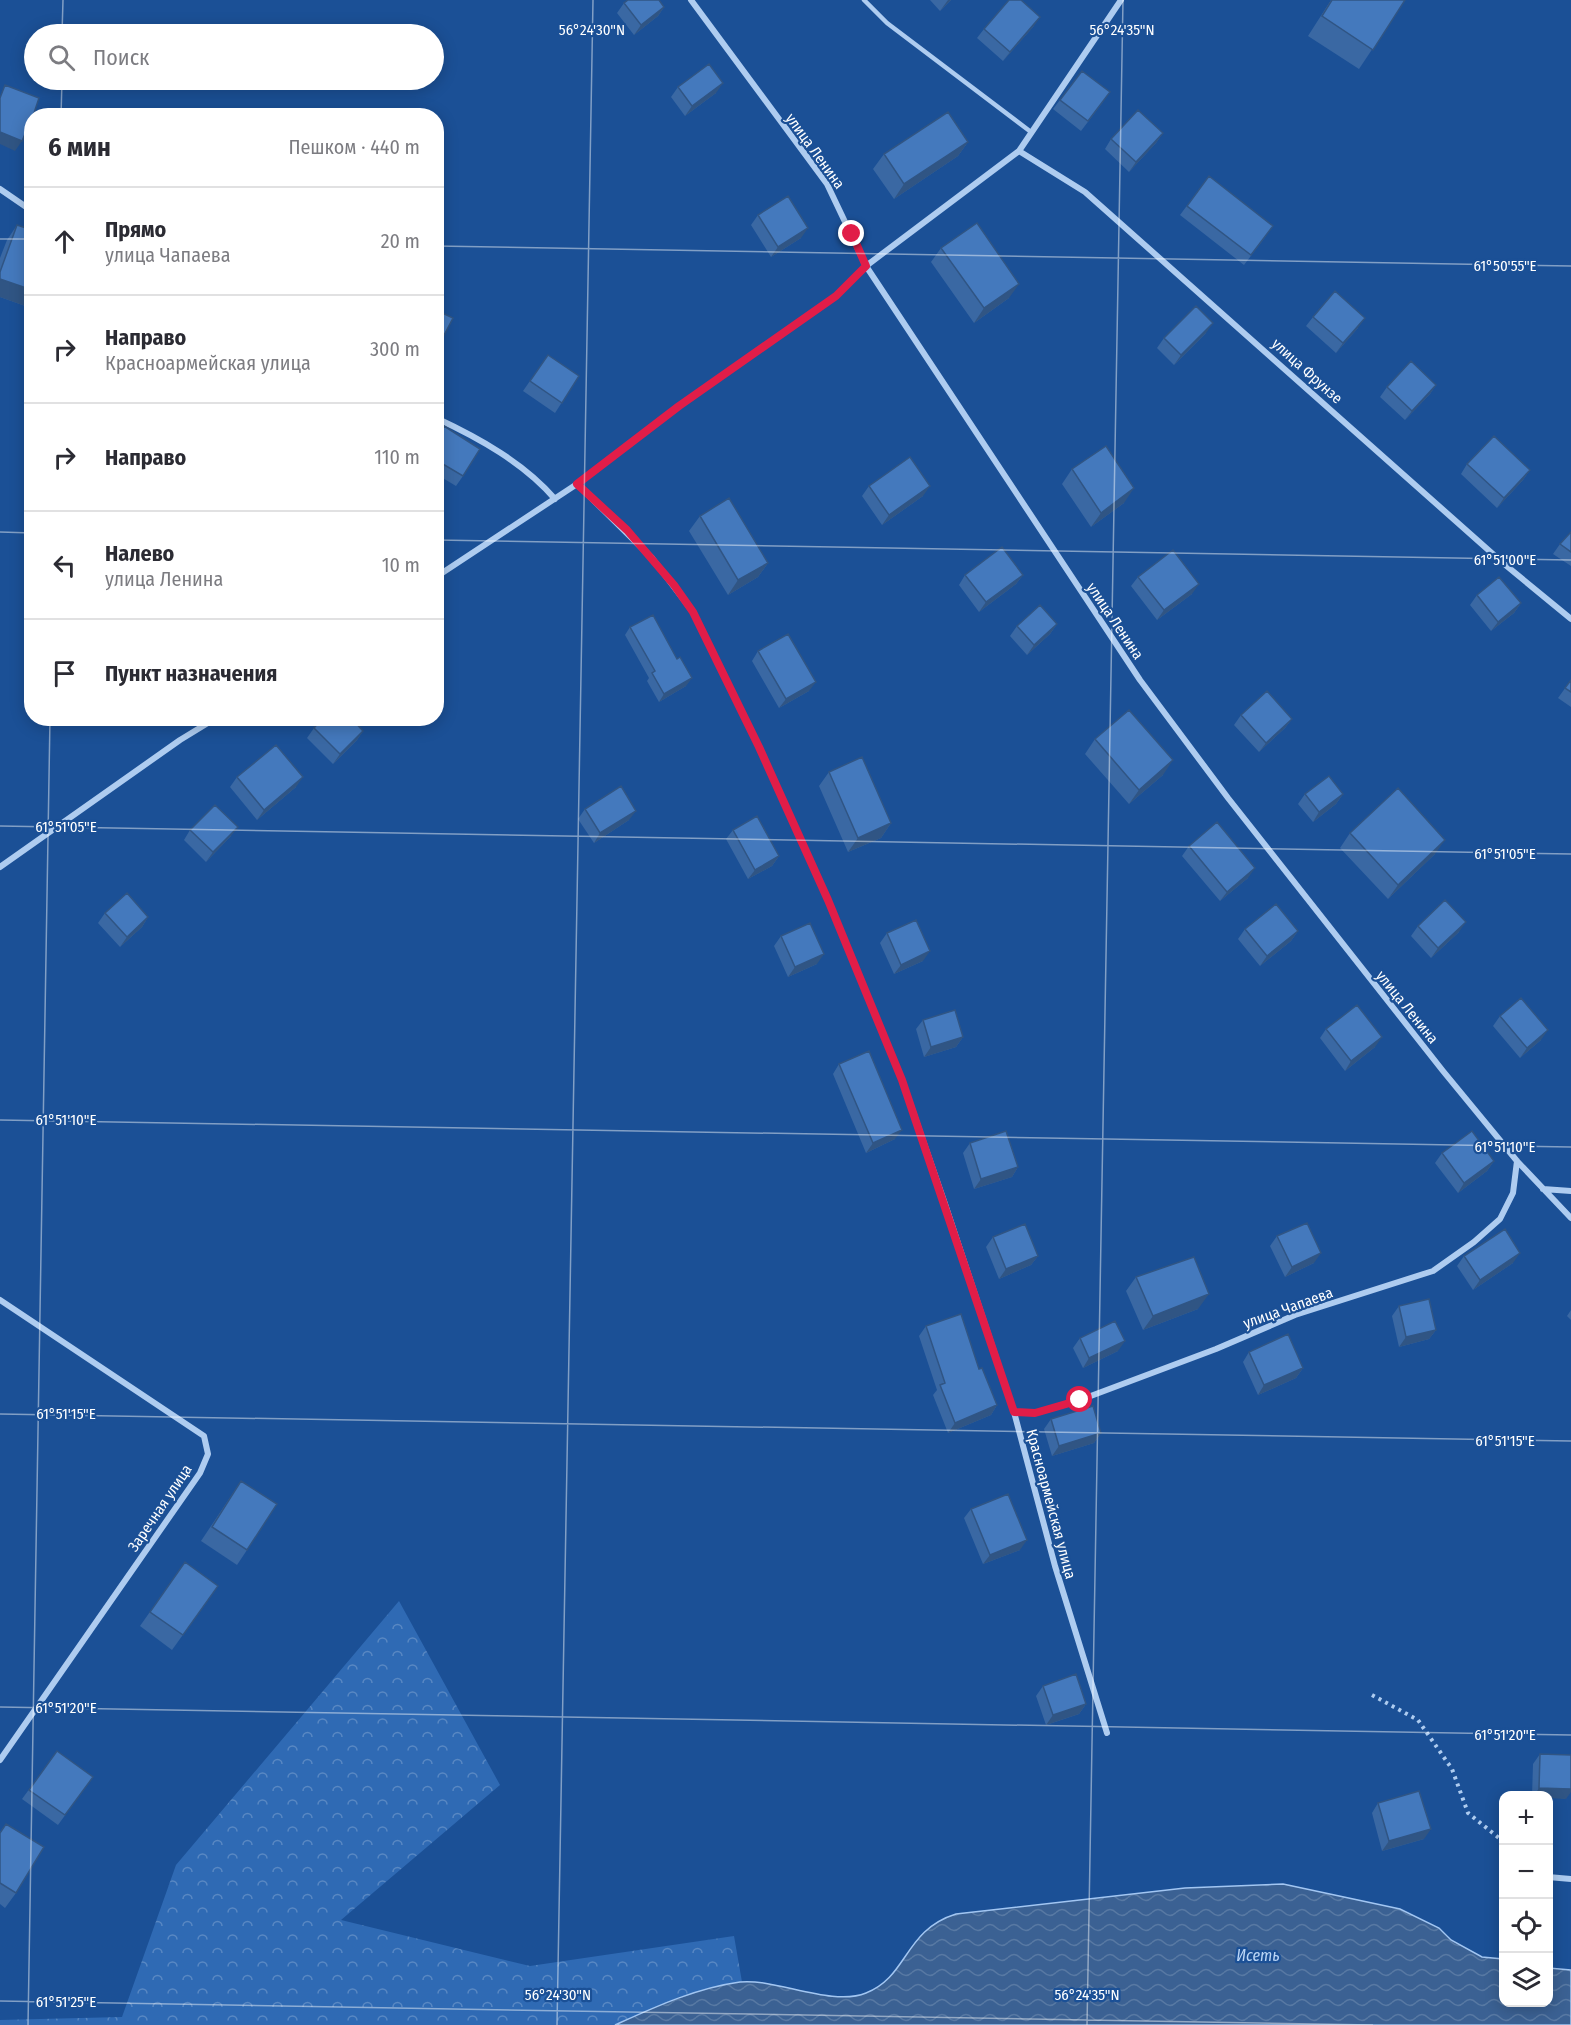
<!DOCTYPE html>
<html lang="ru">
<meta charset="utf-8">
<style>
:root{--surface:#fff;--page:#f2f2f3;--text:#2b2b33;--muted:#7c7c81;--line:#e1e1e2}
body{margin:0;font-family:"Fira Sans Condensed",sans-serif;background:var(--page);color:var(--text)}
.controls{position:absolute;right:18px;bottom:18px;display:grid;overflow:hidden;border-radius:12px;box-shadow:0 3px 15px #0003}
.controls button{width:54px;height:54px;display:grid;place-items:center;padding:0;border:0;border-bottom:2px solid var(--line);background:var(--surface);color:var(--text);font:30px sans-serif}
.stop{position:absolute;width:18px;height:18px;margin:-14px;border:4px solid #e11d48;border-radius:50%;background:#fff}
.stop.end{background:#e11d48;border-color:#fff;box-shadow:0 2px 6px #0008}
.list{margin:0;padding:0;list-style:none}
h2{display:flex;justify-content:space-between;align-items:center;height:78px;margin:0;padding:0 24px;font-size:26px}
h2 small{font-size:20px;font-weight:400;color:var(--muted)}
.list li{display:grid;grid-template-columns:39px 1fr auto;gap:18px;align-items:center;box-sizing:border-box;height:108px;padding:0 24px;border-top:2px solid var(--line)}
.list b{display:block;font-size:22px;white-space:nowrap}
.list p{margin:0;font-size:20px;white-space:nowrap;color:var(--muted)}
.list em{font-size:20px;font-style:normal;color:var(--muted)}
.icon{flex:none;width:33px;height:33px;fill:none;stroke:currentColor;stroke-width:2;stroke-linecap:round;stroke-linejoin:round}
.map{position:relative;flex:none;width:1571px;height:2025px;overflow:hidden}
.search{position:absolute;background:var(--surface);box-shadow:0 3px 15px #0003;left:24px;top:24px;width:420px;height:66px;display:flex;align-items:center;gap:15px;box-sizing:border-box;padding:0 21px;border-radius:33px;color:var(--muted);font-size:22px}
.panel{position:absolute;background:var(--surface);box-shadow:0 3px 15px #0003;left:24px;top:108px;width:420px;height:618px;border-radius:24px}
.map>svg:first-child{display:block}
</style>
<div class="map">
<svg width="1571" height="2025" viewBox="0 0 1571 2025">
<defs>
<pattern id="forest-crowns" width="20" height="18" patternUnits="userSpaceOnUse" patternTransform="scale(1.5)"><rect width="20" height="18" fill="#2f6ab4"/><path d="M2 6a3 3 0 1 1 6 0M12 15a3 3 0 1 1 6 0" fill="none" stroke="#5988c3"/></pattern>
<pattern id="water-waves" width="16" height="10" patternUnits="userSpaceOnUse" patternTransform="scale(1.5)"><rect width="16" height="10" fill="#3b6193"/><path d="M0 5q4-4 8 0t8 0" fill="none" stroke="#5879a3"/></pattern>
</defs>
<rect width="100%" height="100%" fill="#1b5096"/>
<!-- forest -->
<path fill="url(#forest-crowns)" d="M399,1601L500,1785L341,1920L530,1966L734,1936L742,1982L679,1997L615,2025H0V2020L122,2017L176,1865Z"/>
<!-- water -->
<path fill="url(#water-waves)" stroke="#a2c6f2" stroke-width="1.5" d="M1283,1884L1400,1909L1439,1928L1451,1940L1482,1957L1503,1959L1504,2002H1548L1549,1968L1571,1970V2025H615C655,2007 696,1988 740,1982C775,1978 832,2007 866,1993C908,1977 904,1930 956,1914L1185,1888Z"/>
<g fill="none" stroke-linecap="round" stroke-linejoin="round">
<!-- path -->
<path stroke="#aeccf0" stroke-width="4" stroke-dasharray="3 4.5" stroke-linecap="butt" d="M1372,1695L1418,1720L1452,1769L1468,1813L1504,1842"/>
<!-- service -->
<path stroke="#aeccf0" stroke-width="4.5" d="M864,0L887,23L1031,132"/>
<!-- minor -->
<path stroke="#aeccf0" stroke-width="6" d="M691,0L827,184L866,266L1140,680L1228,798L1443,1071L1517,1161L1571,1218
M1019,151L1085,192L1503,563L1571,619
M0,189L32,211
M436,418C479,438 524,463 555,499
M577,484L652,558L693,612L759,747L828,900L902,1080L945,1204L1014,1412L1055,1566L1107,1733
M436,577L577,484L679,406L836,296L866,266L1019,151L1121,0
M0,867L180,740L216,718
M1543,1189L1571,1191
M0,1300L204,1436L208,1454L200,1473L0,1760
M1014,1412L1035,1413L1080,1400L1216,1349L1295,1315L1433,1271L1474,1242L1500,1219L1513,1193L1517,1161
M1548,1877L1571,1879"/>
</g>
<!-- wall -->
<path fill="#3a68a3" d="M930,0H951L940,11Z
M1331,0H1405L1359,69L1308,36Z
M624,3L664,7L658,16L634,35L617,13Z
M1034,26L1003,61L977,38L984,29Z
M678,87L716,93L685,116L671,97Z
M1060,100L1103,102L1081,131L1053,109Z
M1163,133L1156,143L1129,172L1105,149L1111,139Z
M968,142L958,156L894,199L873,169L884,154Z
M1209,176L1266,236L1244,265L1180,215Z
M758,215L801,238L771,257L751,225Z
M17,225L28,307L0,297V258L7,240Z
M941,248L1009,298L974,323L931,262Z
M436,310L442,339L436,347Z
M1313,317L1358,328L1336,353L1306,326Z
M1206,333L1174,365L1157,348L1164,338Z
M548,355L579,376L555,413L523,391Z
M1436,385L1430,394L1405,420L1380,397L1387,387Z
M444,426L463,476L456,486L436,474V437Z
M1467,464L1530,470L1523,480L1497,508L1461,474Z
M1072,469L1124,503L1091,527L1062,484Z
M869,486L923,496L882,525L862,496Z
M700,516L768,563L758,577L728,595L689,531Z
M1571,532V566L1553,554L1560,544Z
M965,575H1023L1016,584L979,612L959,585Z
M1138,577L1192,594L1157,620L1131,586Z
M1477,595L1521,603L1514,613L1491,631L1470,605Z
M1057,624L1050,634L1027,655L1010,636L1017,626Z
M630,627L686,686L659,702L647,681L649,678L625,635Z
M758,651L809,691L779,708L752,661Z
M1571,680V707L1558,698Z
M1241,715L1292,719L1285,728L1259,752L1234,725Z
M314,728L363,731L357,740L333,764L307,738Z
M1095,739L1163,775L1129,804L1085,754Z
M829,772L891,823L881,838L848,852L819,786Z
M237,777L296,787L257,820L230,787Z
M1305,794H1343L1336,804L1313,822L1298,804Z
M585,809L629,820L594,843L578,819Z
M190,830L231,836L206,862L184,840Z
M733,830L779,856L772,866L748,879L726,839Z
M1350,833L1435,854L1388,899L1340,848Z
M1189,846L1248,878L1220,901L1182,856Z
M105,913L148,917L142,927L120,947L98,923Z
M1418,926L1459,932L1431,958L1411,936Z
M1245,929L1298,931L1291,941L1260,966L1238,939Z
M887,933L923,961L894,974L880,943Z
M781,936L817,964L788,977L774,946Z
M1500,1016L1541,1040L1520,1058L1493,1026Z
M923,1020L963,1037L956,1047L924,1057L916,1029Z
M1326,1029L1375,1047L1345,1071L1320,1038Z
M839,1064L895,1139L866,1153L833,1074Z
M970,1143L1018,1167L1012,1177L974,1189L963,1153Z
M1442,1153L1494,1161L1487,1171L1458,1193L1435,1163Z
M1277,1236L1314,1263L1285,1277L1270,1246Z
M993,1237L1038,1256L1031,1265L999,1279L986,1247Z
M1464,1256L1513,1263L1473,1290L1457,1266Z
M1136,1277L1198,1309L1143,1330L1126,1291Z
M1399,1306L1436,1330L1429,1339L1399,1347L1392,1316Z
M1571,1310V1320L1567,1316Z
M926,1326L979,1369L997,1405L991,1415L948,1433L933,1395L937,1390L919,1336Z
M1080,1338L1118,1351L1083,1368L1073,1348Z
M1249,1352L1303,1368L1296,1378L1258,1395L1243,1362Z
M1051,1419L1101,1433L1094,1443L1052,1456L1044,1429Z
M241,1481L247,1550L237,1565L201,1541Z
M971,1509L1020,1550L983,1564L964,1518Z
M185,1562L218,1586L172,1650L140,1626Z
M1043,1686L1086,1704L1079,1714L1046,1725L1036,1696Z
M57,1751L93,1777L58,1825L22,1799Z
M1540,1754L1566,1799L1548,1796H1532L1533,1764Z
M1378,1803L1424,1839L1382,1851L1372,1813Z
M6,1824L16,1893L5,1908L0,1904V1832Z"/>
<!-- shaded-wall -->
<path fill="#305584" d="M948,0H951L940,11Z
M664,7L658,16L634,35L641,25Z
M1040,17L1034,26L1003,61L1010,52Z
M723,83L716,93L685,116L692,106Z
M0,132L22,141L15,151L0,144Z
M1163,133L1156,143L1129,172L1136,162Z
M968,142L958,156L894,199L904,184Z
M808,228L801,238L771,257L778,247Z
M0,279L32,290V303L28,307L0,297Z
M1019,284L1009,298L974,323L984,308Z
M1365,318L1358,328L1336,353L1343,343Z
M1213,323L1206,333L1174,365L1181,355Z
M1436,385L1430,394L1405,420L1412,411Z
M1530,470L1523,480L1497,508L1504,498Z
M930,486L923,496L882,525L889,515Z
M1134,488L1124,503L1091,527L1101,513Z
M768,563L758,577L728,595L738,580Z
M1023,575L1016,584L979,612L986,602Z
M1199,584L1192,594L1157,620L1164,610Z
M1521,603L1514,613L1491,631L1498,622Z
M1057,624L1050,634L1027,655L1034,645Z
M692,678L686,686L659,702L664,694Z
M816,682L809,691L779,708L786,699Z
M1292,719L1285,728L1259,752L1266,743Z
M363,731L357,740L333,764L340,754Z
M1173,760L1163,775L1129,804L1139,790Z
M303,777L296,787L257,820L264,810Z
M1343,794L1336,804L1313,822L1319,812Z
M636,811L629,820L594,843L600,833Z
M891,823L881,838L848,852L858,838Z
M238,827L231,836L206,862L213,852Z
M1445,840L1435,854L1388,899L1398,885Z
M779,856L772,866L748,879L755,870Z
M1255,868L1248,878L1220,901L1227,892Z
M148,917L142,927L120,947L127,937Z
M1466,922L1459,932L1431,958L1438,948Z
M1298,931L1291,941L1260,966L1267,956Z
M930,951L923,961L894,974L901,965Z
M824,954L817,964L788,977L795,967Z
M1548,1030L1541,1040L1520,1058L1527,1048Z
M963,1037L956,1047L924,1057L931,1047Z
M1382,1037L1375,1047L1345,1071L1351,1061Z
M902,1130L895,1139L866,1153L873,1143Z
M1494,1161L1487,1171L1458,1193L1464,1183Z
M1018,1167L1012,1177L974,1189L981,1179Z
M1321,1253L1314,1263L1285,1277L1292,1267Z
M1520,1253L1513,1263L1473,1290L1480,1280Z
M1038,1256L1031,1265L999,1279L1006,1269Z
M1209,1294L1198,1309L1143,1330L1153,1316Z
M1436,1330L1429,1339L1399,1347L1406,1337Z
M1125,1341L1118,1351L1083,1368L1089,1358Z
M1303,1368L1296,1378L1258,1395L1264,1385Z
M997,1405L991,1415L948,1433L955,1423Z
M1101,1433L1094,1443L1052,1456L1059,1446Z
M1027,1540L1020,1550L983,1564L990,1555Z
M1086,1704L1079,1714L1046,1725L1053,1715Z
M1539,1788L1571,1789V1792L1566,1799L1548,1798V1796H1534Z
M1431,1829L1424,1839L1382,1851L1389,1841Z"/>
<!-- building -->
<path fill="#4479bd" stroke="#305584" stroke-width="1.5" d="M628,0H659L664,7L641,25L624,3Z
M1009,0H1021L1040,17L1010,52L984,29Z
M1332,0H1405L1373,50L1322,16Z
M709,64L723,83L692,106L678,87Z
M1082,71L1110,92L1088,121L1060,100Z
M5,85L39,98L33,116H32V118L22,141L0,132V98Z
M1138,110L1163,133L1136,162L1111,139Z
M948,112L968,142L904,184L884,154Z
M1209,176L1273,226L1251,255L1187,206Z
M788,196L808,228L778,247L758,215Z
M977,223L1019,284L984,308L941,248Z
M17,225L32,230V290L0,279V272Z
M1335,291L1365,318L1343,343L1313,317Z
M1196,306L1213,323L1181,355L1164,338Z
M436,310L453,318L442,339L436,336Z
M548,355L579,376L562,403L530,381Z
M1411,361L1436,385L1412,411L1387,387Z
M444,426L480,449L463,476L436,460V438Z
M1494,436L1530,470L1504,498L1467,464Z
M1106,446L1134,488L1101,513L1072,469Z
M910,457L930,486L889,515L869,486Z
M729,498L768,563L738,580L700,516Z
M1571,532V552L1560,544Z
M1002,547L1023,575L986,602L965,575Z
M1173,550L1199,584L1164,610L1138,577Z
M1499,577L1521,603L1498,622L1477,595Z
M1040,605L1057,624L1034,645L1017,626Z
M653,615L677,659L680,657L692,678L664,694L652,673L655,671L630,627Z
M788,634L816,682L786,699L758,651Z
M1571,680V692L1565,688Z
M1267,691L1292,719L1266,743L1241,715Z
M1129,710L1173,760L1139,790L1095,739Z
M323,718H351L363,731L340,754L314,728Z
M276,745L303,777L264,810L237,777Z
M862,757L891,823L858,838L829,772Z
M1329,776L1343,794L1319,812L1305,794Z
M621,786L636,811L600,833L585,809Z
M1398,788L1445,840L1398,885L1350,833Z
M215,805L238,827L213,852L190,830Z
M757,816L779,856L755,870L733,830Z
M1217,822L1255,868L1227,892L1189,846Z
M127,893L148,917L127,937L105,913Z
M1445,900L1466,922L1438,948L1418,926Z
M1276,904L1298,931L1267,956L1245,929Z
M916,920L930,951L901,965L887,933Z
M810,923L824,954L795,967L781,936Z
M1521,998L1548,1030L1527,1048L1500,1016Z
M1357,1005L1382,1037L1351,1061L1326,1029Z
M955,1010L963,1037L931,1047L923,1020Z
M869,1051L902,1130L873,1143L839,1064Z
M1006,1131L1018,1167L981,1179L970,1143Z
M1472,1131L1494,1161L1464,1183L1442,1153Z
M1307,1223L1321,1253L1292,1267L1277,1236Z
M1025,1224L1038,1256L1006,1269L993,1237Z
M1505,1229L1520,1253L1480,1280L1464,1256Z
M1194,1257L1209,1294L1153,1316L1136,1277Z
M1429,1299L1436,1330L1406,1337L1399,1306Z
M961,1314L979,1369L982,1368L997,1405L955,1423L940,1385L945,1383L926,1326Z
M1115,1321L1125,1341L1089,1358L1080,1338Z
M1288,1334L1303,1368L1264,1385L1249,1352Z
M1093,1406L1101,1433L1059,1446L1051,1419Z
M241,1481L277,1504L247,1550L212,1527Z
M1008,1494L1027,1540L990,1555L971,1509Z
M185,1562L218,1586L183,1635L150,1612Z
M1076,1674L1086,1704L1053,1715L1043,1686Z
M57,1751L93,1777L65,1815L29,1790Z
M1540,1754L1571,1755V1789L1539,1788Z
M1419,1791L1431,1829L1389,1841L1378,1803Z
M6,1824L44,1847L16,1893L0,1883V1833Z"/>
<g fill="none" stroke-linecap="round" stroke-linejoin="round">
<!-- route -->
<path stroke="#e11d48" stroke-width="8" d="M852,234L866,266L836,296L679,406L577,484L627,530L674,585L693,612L759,747L828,900L902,1080L1014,1412L1035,1413L1080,1400"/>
</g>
<!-- ticks -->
<path fill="none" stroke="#fff" stroke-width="1.5" stroke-opacity="0.45" d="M62,34L63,0M61,116L62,80M0,239H32M436,246L1571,266M0,532L32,533M436,540L1571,560M0,826L1571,854M0,1120L1571,1147M0,1414L1571,1441M0,1707L1571,1735M0,2001L1373,2025M28,2025L50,718M557,2025L593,0M1087,2025L1123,0"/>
<g text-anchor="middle" stroke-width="4.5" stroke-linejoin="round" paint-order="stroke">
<!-- street labels -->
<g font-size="15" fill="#fff" stroke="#1b5096">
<text transform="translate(815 151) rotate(54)" y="5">улица Ленина</text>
<text transform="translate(1307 371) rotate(42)" y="5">улица Фрунзе</text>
<text transform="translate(1115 621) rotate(56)" y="5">улица Ленина</text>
<text transform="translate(1407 1007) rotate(51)" y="5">улица Ленина</text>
<text transform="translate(1288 1308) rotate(-20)" y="5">улица Чапаева</text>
<text transform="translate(1051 1504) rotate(75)" y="5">Красноармейская улица</text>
<text transform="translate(160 1508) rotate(-56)" y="5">Заречная улица</text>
</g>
<!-- water labels -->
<g font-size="16" font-style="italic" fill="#bbd6f6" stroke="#1b5096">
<text x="1258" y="1961">Исеть</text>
</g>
</g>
<g font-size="15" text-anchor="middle" fill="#fff" stroke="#1b5096" stroke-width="4.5" stroke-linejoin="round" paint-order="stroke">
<text x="592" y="35">56°24'30"N</text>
<text x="1122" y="35">56°24'35"N</text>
<text x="1505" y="271">61°50'55"E</text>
<text x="1505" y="565">61°51'00"E</text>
<text x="66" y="832">61°51'05"E</text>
<text x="1505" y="859">61°51'05"E</text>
<text x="66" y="1125">61°51'10"E</text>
<text x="1505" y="1152">61°51'10"E</text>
<text x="66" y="1419">61°51'15"E</text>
<text x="1505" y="1446">61°51'15"E</text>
<text x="66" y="1713">61°51'20"E</text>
<text x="1505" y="1740">61°51'20"E</text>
<text x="558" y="2000">56°24'30"N</text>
<text x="1087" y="2000">56°24'35"N</text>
<text x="66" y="2007">61°51'25"E</text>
</g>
</svg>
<div class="controls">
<button>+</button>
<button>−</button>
<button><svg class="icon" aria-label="locate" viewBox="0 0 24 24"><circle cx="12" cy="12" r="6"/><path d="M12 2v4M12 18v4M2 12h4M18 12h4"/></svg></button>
<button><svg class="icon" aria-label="layers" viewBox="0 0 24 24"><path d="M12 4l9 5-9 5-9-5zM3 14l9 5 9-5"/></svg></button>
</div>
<div class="stop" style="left:1080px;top:1400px"></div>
<div class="stop end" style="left:852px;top:234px"></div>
<div class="search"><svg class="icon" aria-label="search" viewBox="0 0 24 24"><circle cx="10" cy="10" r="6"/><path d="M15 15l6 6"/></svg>Поиск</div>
<section class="panel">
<h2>6 мин<small>Пешком · 440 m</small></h2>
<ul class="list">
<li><svg class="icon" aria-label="ahead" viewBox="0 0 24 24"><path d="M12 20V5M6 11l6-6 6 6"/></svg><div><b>Прямо</b><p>улица Чапаева</p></div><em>20 m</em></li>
<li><svg class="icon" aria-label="right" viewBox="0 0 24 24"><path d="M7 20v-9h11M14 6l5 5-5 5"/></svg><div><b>Направо</b><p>Красноармейская улица</p></div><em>300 m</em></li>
<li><svg class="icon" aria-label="right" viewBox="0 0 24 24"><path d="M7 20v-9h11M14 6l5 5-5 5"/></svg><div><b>Направо</b></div><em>110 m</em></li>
<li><svg class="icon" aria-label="left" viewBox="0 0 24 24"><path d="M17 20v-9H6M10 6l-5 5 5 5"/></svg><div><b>Налево</b><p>улица Ленина</p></div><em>10 m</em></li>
<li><svg class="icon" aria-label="arrive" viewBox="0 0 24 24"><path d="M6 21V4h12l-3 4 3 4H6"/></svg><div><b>Пункт назначения</b></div></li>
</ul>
</section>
</div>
